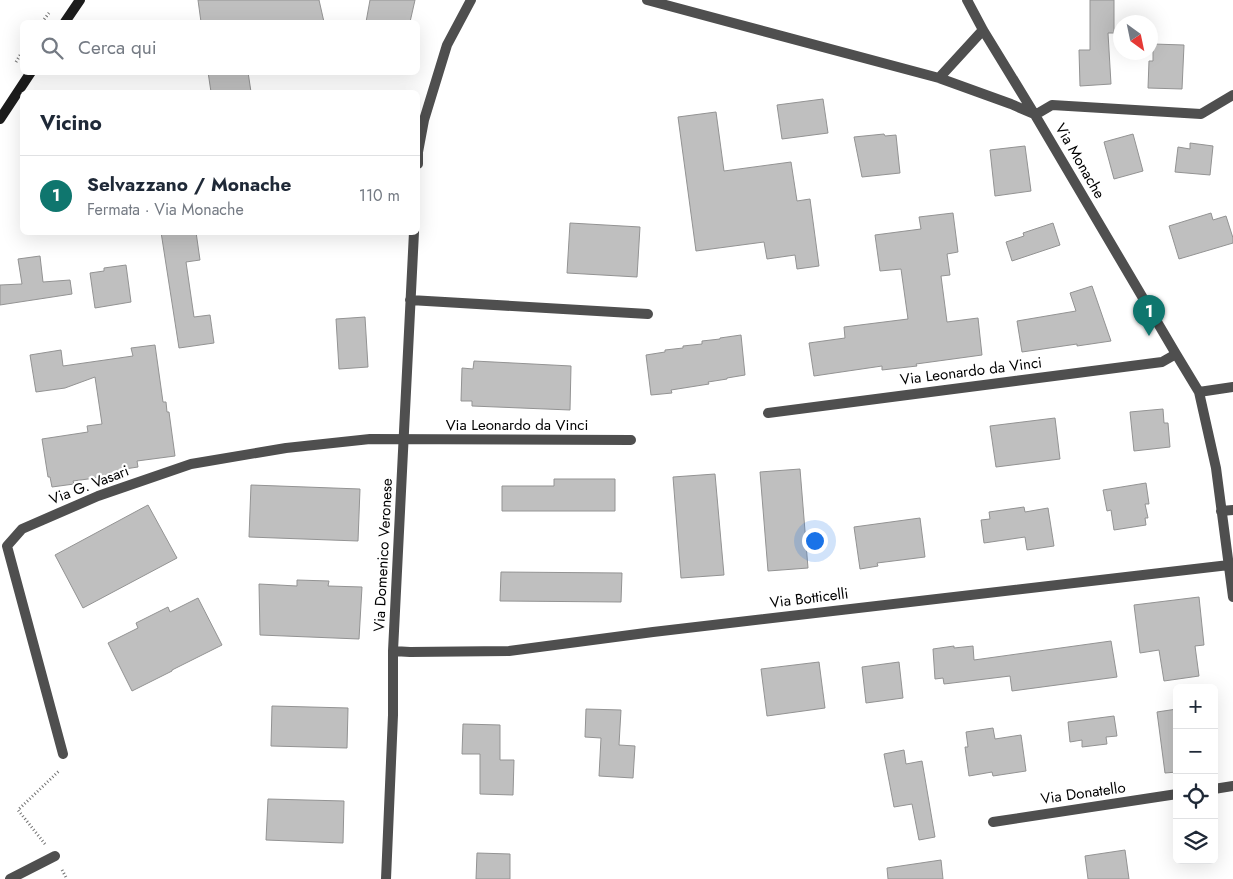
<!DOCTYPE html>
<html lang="it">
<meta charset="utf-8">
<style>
:root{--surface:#fff;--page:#f2f2f3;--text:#1f2937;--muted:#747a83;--line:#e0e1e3;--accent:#0f766e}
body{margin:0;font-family:Jost,sans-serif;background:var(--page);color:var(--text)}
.controls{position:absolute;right:15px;bottom:15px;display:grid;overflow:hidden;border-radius:8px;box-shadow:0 5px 20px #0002}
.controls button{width:45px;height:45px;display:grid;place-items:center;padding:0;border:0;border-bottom:1px solid var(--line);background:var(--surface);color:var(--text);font:25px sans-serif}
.compass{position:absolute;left:1113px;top:15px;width:45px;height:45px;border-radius:50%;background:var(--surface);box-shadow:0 5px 20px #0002;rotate:147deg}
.you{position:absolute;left:814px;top:540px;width:18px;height:18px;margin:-12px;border:4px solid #fff;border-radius:50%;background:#1a73e8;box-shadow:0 0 0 8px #1a73e833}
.badge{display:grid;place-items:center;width:32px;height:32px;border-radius:50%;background:var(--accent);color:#fff;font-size:16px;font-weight:700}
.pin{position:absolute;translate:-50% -41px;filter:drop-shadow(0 1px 2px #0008)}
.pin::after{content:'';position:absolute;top:26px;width:18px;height:15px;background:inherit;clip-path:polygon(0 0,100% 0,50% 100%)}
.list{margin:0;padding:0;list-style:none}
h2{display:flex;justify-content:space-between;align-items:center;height:65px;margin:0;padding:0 20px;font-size:21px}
h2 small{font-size:16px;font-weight:400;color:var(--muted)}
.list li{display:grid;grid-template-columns:32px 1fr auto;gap:15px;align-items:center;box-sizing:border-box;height:80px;padding:0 20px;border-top:1px solid var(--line)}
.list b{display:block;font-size:19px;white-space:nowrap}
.list p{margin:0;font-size:16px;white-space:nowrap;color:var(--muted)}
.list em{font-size:16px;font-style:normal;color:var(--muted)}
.icon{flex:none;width:28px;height:28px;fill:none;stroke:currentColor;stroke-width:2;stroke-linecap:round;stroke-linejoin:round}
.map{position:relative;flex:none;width:1233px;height:879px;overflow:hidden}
.search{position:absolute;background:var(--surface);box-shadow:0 5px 20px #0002;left:20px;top:20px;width:400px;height:55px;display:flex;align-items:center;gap:12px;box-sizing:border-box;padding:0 18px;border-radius:8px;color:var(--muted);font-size:19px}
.panel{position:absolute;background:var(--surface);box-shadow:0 5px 20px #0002;left:20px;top:90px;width:400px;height:145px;border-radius:8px}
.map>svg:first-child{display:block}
</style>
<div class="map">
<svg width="1233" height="879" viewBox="0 0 1233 879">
<rect width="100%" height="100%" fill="#fff"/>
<!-- building -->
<path fill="#bfbfbf" stroke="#939393" d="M198,0H319L324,22H201Z
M370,0H415L410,22H366Z
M1090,0H1114V33H1108L1111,84L1080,86L1079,50H1090Z
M1153,44L1184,45L1182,89L1148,88L1149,61H1153Z
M208,72H248L251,92H211Z
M823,99L828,133L782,139L777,105Z
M716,112L724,171L791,162L797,201L810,199L819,266L797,269L795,255L767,259L764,242L696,251L678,117Z
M884,134L885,136L896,135L900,173L862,177L854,137Z
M1133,134L1143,171L1114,179L1104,142Z
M1190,143L1213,146L1210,175L1175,172L1178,147L1190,149Z
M1025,146L1031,191L995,196L990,150Z
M953,213L958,252L947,254L950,275L941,276L947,322L978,318L982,355L916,364L917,366L882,370V366L814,376L809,343L845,338L844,327L908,319L901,269L880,271L875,235L921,229L919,217Z
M1211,213L1213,220L1226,216L1233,238V243L1179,259L1169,226Z
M570,223L640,227L637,277L567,273Z
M1053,223L1060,245L1012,261L1006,242L1024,236L1023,233Z
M161,232H196L200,260L186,262L194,317L210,315L214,343L179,348Z
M40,256L43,282L70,280L72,294L0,305V285L22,284L18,259Z
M126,265L131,302L95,308L90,273L104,271V268Z
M1092,286L1111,341L1077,346V344L1022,352L1017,321L1076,311L1070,293Z
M365,317L368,367L339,369L336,319Z
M741,335L745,375L727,378V379L708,382L709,384L671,390L672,393L651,395L646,355L665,352V350L683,348V346L702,344V341L720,339V338Z
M155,345L163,402H166L167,412H169L175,456L137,461L138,467L118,470V475L73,481L74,484L52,487L50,477H48L42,439L88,432L87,426L102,424L95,377L65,388L36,392L30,355L61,350L63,366L133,356L131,348Z
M474,361L571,366L570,410L472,406V401H461L462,368L473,369Z
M1163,409L1164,423H1168L1170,447L1134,451L1130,412Z
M1055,418L1060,459L996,467L990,426Z
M800,469L808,568L768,571L760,472Z
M715,474L724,575L681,578L673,477Z
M554,479H615V511H502V486H554Z
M1146,483L1149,504H1145L1148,518H1145L1146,525L1114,530L1111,510L1107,511L1103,490Z
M251,485L360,489L358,541L249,537Z
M148,505L177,558L83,608L55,555Z
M1024,507L1025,512L1048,508L1054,546L1027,550L1025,537L984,543L981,520L990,519L989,512Z
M920,518L925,557L877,563L878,566L860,569L854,527Z
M501,572L622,573L621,602L500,601Z
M297,580L329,581L328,586L362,587L359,639L260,635L259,584L297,586Z
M1199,597L1204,645L1195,646L1199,676L1164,681L1159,650L1140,653L1134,605Z
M198,598L222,645L172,670V671L132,691L108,643L138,628L136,623L168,607L170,612Z
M1111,641L1117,677L1012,691L1010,676L944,684L943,678L935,679L933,649L954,646V648L973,646L974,660Z
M819,662L825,708L767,716L761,669Z
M899,662L903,698L866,703L862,667Z
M272,706L348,708L347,748L271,746Z
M586,709L621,710L619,745L635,746L633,778L599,776L601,738L585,737Z
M1177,709V772L1165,773L1157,712Z
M1114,716L1117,736L1106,737L1107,744L1082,747V740L1070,742L1068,722Z
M463,724L500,725V760H514L513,795L480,794V754H462Z
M993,728L995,739L1021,735L1026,771L993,776L992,772L969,776L965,747H968L966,732Z
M904,750L906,764L922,761L935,837L919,840L912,804L894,807L884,754Z
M268,799L344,801L343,843L266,840Z
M1125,850L1129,879H1088L1085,856Z
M477,853L510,854V879H476Z
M941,860L943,879H888L887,868Z"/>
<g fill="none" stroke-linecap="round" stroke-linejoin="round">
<!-- path -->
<path stroke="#717171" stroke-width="3" stroke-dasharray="1 2.5" stroke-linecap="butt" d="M42,22L49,13
M16,62L22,52
M45,844L18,810L60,770
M62,870L67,879"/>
<!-- street -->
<path stroke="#4f4f4f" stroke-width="10" d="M647,0L939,78L1011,104L1034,114
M967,0L983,30L1035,115L1176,354L1199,392L1216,468L1233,597
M939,78L983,30
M1035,115L1052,105L1201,114L1233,95
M418,164V152L424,120L447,45L471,0
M410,300L648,314
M1199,392L1233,387
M768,413L1162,362L1176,354
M1221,511L1233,510
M393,651L410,652L509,651L653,632L1229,565
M63,754L7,546L22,529L98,496L191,464L286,448L370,439L631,440
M1214,789L1233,786
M993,822L1177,794
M10,879L55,856
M386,879L393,715V651L414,232"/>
<!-- secondary -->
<path stroke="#1c1c1c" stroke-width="10" d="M65,22L80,0
M0,119L31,72"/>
</g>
<g text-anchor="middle" stroke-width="4.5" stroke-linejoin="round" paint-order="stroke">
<!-- street labels -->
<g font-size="15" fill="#000" stroke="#fff">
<text transform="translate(1080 161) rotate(60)" y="5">Via Monache</text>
<text transform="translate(971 371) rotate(-7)" y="5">Via Leonardo da Vinci</text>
<text x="517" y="430">Via Leonardo da Vinci</text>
<text transform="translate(89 485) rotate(-21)" y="5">Via G. Vasari</text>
<text transform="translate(383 555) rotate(-87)" y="5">Via Domenico Veronese</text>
<text transform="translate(809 598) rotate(-7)" y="5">Via Botticelli</text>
<text transform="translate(1083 793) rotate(-8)" y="5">Via Donatello</text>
</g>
</g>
</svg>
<div class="controls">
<button>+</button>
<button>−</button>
<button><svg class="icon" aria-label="locate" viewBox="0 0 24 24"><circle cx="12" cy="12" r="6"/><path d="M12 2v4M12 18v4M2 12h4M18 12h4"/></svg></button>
<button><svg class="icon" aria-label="layers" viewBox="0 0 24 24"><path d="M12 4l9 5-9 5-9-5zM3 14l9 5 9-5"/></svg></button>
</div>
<svg class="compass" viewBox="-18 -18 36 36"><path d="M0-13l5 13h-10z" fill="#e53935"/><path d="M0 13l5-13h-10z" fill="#747a83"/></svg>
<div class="you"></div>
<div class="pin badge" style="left:1149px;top:336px">1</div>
<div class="search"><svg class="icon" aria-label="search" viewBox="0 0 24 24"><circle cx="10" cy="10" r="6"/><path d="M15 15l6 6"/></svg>Cerca qui</div>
<section class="panel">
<h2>Vicino<small></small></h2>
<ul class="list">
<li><span class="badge">1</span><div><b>Selvazzano / Monache</b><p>Fermata · Via Monache</p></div><em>110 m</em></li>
</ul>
</section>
</div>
